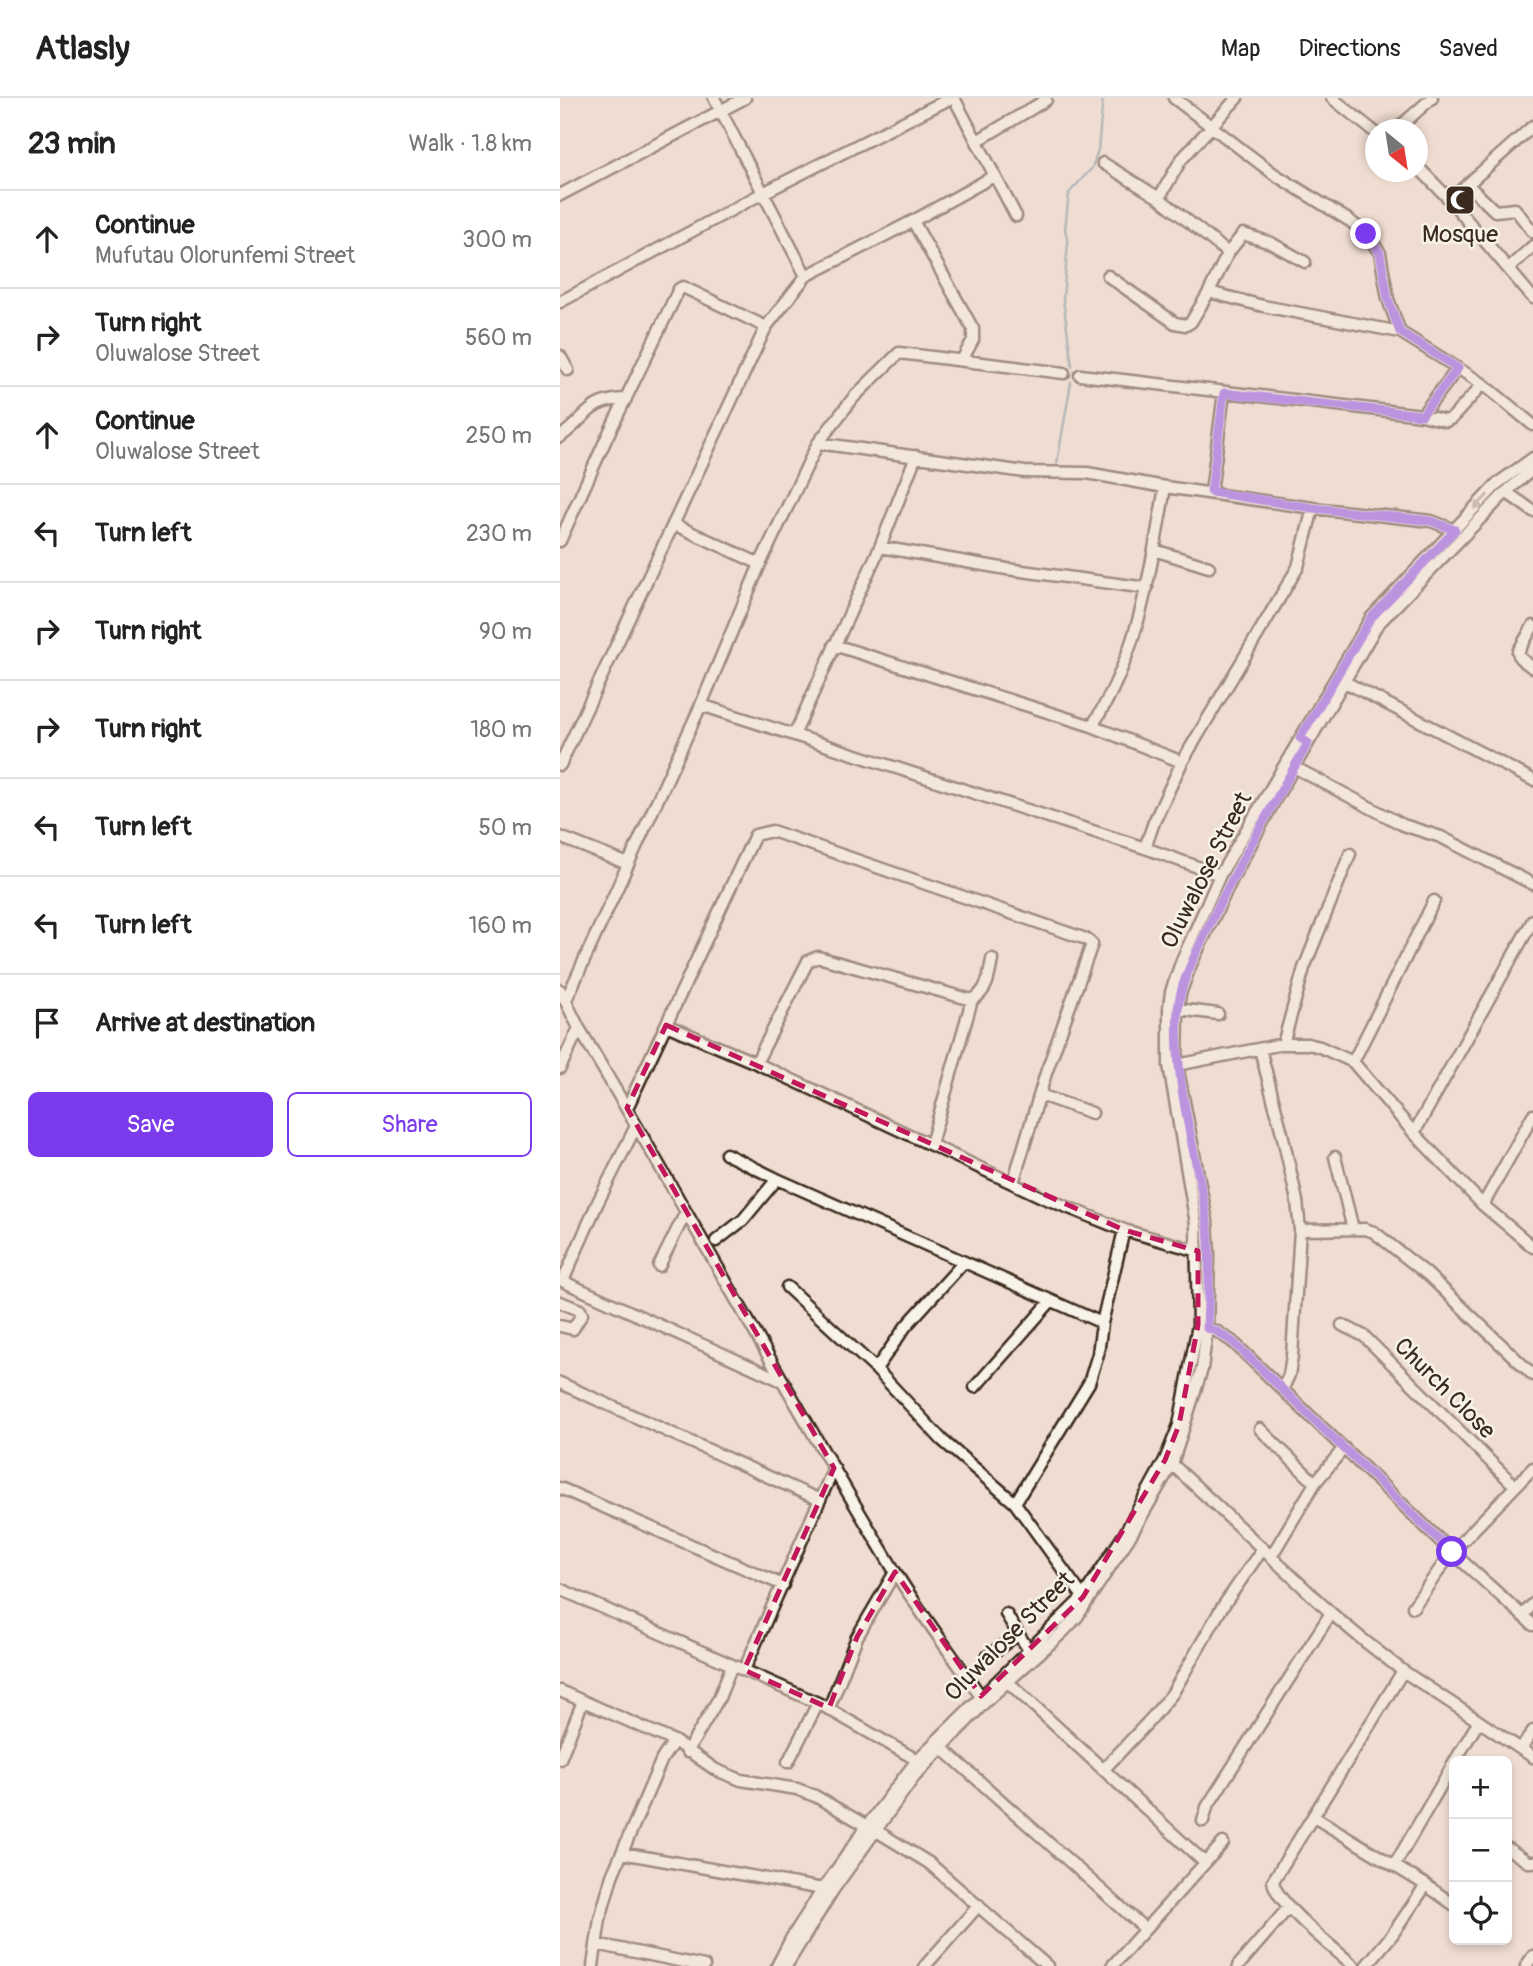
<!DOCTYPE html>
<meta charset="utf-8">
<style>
:root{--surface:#fff;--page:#f2f2f2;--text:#222;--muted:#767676;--line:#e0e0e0;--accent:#7c3aed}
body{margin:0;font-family:Pangolin,sans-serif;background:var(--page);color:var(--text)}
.controls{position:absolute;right:21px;bottom:21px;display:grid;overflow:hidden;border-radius:10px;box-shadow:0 4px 10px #0003}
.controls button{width:63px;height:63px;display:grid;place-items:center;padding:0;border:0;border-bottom:2px solid var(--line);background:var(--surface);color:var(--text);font:35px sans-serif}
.compass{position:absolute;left:805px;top:21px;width:63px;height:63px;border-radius:50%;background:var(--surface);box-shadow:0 4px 10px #0003;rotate:150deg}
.stop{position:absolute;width:21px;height:21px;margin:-16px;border:5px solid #7c3aed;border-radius:50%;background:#fff}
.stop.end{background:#7c3aed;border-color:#fff;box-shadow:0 2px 7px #0008}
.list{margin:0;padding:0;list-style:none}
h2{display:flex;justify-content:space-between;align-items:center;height:91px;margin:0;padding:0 28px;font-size:30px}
h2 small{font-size:23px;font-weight:400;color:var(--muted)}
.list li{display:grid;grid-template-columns:46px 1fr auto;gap:21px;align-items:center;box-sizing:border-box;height:98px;padding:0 28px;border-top:2px solid var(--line)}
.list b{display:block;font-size:26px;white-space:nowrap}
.list p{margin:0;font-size:23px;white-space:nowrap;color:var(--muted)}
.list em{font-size:23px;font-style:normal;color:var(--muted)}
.actions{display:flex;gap:14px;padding:21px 28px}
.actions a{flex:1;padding:16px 0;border:2px solid var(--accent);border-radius:10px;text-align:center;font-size:24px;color:var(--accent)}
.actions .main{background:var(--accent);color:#fff}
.icon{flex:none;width:38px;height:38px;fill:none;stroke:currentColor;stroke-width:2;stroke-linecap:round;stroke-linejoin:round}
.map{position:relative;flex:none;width:973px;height:1868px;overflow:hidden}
header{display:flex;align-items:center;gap:42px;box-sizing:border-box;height:98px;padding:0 35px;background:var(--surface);border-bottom:2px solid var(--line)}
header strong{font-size:33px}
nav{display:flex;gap:38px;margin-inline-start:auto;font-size:24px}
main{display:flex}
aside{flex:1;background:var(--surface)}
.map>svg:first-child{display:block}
</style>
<header>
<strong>Atlasly</strong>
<nav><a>Map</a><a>Directions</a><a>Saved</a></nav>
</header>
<main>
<aside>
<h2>23 min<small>Walk · 1.8 km</small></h2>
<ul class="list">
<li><svg class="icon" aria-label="ahead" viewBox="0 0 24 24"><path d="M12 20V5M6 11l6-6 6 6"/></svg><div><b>Continue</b><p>Mufutau Olorunfemi Street</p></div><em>300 m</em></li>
<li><svg class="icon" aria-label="right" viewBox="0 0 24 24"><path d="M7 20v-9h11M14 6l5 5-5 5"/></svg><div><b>Turn right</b><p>Oluwalose Street</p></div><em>560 m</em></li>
<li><svg class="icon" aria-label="ahead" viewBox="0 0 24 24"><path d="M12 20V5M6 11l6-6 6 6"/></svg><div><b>Continue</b><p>Oluwalose Street</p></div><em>250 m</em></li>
<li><svg class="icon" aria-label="left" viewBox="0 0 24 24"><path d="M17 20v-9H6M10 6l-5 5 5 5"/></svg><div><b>Turn left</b></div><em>230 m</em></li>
<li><svg class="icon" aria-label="right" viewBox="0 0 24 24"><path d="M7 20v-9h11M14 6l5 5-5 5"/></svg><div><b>Turn right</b></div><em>90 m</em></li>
<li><svg class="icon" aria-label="right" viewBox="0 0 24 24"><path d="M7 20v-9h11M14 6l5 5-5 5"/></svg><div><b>Turn right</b></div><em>180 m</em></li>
<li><svg class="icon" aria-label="left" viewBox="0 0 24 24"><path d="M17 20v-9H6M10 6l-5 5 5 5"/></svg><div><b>Turn left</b></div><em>50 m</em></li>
<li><svg class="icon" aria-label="left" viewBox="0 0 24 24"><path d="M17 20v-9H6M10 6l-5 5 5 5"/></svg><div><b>Turn left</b></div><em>160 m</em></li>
<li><svg class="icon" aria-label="arrive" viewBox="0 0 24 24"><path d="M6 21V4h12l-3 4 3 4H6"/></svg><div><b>Arrive at destination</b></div></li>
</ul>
<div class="actions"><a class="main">Save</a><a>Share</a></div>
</aside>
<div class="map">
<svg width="973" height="1868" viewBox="0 0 973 1868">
<rect width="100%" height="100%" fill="#f0ddd1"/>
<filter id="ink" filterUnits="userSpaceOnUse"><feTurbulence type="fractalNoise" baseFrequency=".0143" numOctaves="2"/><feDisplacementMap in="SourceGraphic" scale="14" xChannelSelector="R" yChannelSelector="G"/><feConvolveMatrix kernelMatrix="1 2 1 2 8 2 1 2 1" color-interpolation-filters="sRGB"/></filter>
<g filter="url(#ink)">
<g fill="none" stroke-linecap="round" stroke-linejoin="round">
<!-- stream -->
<path stroke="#6e8c9d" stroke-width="2.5" d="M512,268L503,201L508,145L505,131L509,95L532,70L538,52L543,0
M497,365L511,284"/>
<!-- minor casing -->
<g stroke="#3b2a1e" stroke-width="15">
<path id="minor" d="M154,0L246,178
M394,0L456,118
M614,0L714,76L790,123L806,136L820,155L828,201L840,234
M772,0L816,35
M836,32L872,0
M417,43L486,2
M543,65L599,100L668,155
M858,69L890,102L973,200
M908,87L935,113L955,111L973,134
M0,97L185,0
M599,100L621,62L677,0
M890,102L973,28
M353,123L413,231V242L402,262
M949,170L973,148
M548,178L615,225L626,227L631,224L649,194L668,155L683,136L711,145L745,164
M649,194L703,208L840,234L923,286L973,327
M0,204L203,95L391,0
M0,258L8,272
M520,277L862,317L886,323L892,320L923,286
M862,317L898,270
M0,339C28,319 27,302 66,301
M258,345L465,374L527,375L605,389L753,410L871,423L895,432
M651,394L664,295
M946,394L973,413
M113,426L200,466
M0,443L47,339L119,191L123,189L206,229
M320,449L447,471L587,490
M594,452L649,469
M973,528L958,554L960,560L973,570
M274,547L532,628L622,664
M785,584L973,682
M141,607L585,750L660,777
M532,628C579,556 591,471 605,389
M234,637L320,449L356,358
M0,667L206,229L246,178L353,123L434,78
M734,669L843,727L881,739L973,786
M0,739L68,766
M585,750L594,724L622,664L738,469L753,410
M0,892L19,930C126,1109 225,1293 334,1472C361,1517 394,1559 424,1603
M6,902L141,607L200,466L258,345L294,299L339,255L504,275
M618,911L658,916
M106,927L196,965L482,1099L564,1132L638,1153
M723,946L744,870L790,756
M700,951L722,1035L737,1103L740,1132L732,1258L729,1277L723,1290
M793,964L874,803
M196,965L248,863L258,859L412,902
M617,967L723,946H748L760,949L793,964L854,1035L923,1107L973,1149
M0,970L19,930
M480,997L532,1015
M67,1010L195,737L212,733L526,841L532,846L486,975L453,1085
M854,1035L973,822
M371,1046L412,902C428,893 429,878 432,861
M166,1056L217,1081L542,1225
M775,1059L793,1131
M923,1107L973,1017
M740,1132L805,1131L814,1134L867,1176L973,1277
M156,1143L183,1122L217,1081
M99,1168L126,1114
M0,1182L220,1282
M3,1183L37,1106L76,1028
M227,1189L316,1271L382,1342L455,1405L523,1499
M0,1204L20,1212L22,1216L13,1231L0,1228
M782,1227L804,1238L955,1388
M647,1230L656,1233L673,1244L892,1454L973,1527
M316,1271L346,1228L404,1164
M0,1285L260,1402
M415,1289L491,1203
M700,1331L755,1385
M612,1366L771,1515L802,1541L843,1573L973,1659
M0,1390L223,1487
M455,1405L529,1285L538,1256L542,1225L564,1132
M712,1457L755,1385L784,1350
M0,1491L258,1605L357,1662
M853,1509L892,1454L973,1370
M446,1516L458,1536
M963,1517L973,1506
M427,1559L458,1536L469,1552
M184,1572L274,1370
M448,1584L645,1765
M0,1593L114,1643L156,1672L181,1682L237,1691L255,1698L307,1728
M269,1610L297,1539L335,1474
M382,1650L584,1830
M961,1651L973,1633
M127,1654L159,1600L172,1567
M0,1661L23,1603
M895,1663L919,1623
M228,1664L258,1605
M544,1671L590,1622L612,1596L661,1511L703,1450
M754,1719L866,1787L832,1837L806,1868
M643,1723L647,1709L771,1515
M315,1732L369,1765L487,1868
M947,1750L968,1764H973
M62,1755L263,1791
M834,1768L894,1665
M866,1787L894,1807
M36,1846L144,1868
M33,1868L40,1821L52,1778L102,1661L114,1643
M217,1868L232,1839L263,1791L307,1728L357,1662L523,1499L564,1437L605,1362L619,1327L638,1227L636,1126L609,967V909L611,894L622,862L660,777L811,520L938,385L973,360
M226,1868L273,1792L354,1679L425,1604L503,1534L517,1519L569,1440L612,1366L642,1271L647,1230L649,1157L647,1123L617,967L618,911L620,896L631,866L672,781L716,700L817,527L946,394L973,371
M365,1868L419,1807
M552,1868L663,1745
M678,1868L729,1809
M794,1868C776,1852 715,1805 713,1783L843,1573
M966,1868L973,1858"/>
</g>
<!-- minor -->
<use href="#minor" stroke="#f7f3e8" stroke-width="10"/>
</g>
<!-- one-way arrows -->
<defs><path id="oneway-solid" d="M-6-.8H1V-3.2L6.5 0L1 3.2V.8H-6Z" transform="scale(1.75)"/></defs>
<use fill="#998e83" href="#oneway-solid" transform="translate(921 404) rotate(133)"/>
</g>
<g fill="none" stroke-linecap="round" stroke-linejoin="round" filter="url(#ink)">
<!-- route -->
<path stroke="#7c3aed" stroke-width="9" d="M806,136L820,155L828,201L840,234L898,270L862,317L664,295L651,394L753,410L871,423L895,432L811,520L740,640L748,645C714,705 679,765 649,828C637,854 620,883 618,912C613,985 636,1052 647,1123C652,1158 648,1195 647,1230L656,1233L673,1244L892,1454"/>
</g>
<!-- marked area -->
<path d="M0 0H973V1868H0ZM106,927L564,1132L638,1153V1227L619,1327L605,1362L523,1499L421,1598L335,1474L297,1539L269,1610L184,1572L274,1370L67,1010Z" fill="#f0ddd1" fill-opacity=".55" fill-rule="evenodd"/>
<path fill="none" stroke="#c2185b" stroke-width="5" stroke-dasharray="14 9" stroke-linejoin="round" d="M106,927L564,1132L638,1153V1227L619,1327L605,1362L523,1499L421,1598L335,1474L297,1539L269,1610L184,1572L274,1370L67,1010Z"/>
<!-- icons -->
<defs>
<g id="mosque-square" transform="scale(1.575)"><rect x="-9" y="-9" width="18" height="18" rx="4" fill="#3b2a1e" stroke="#f7f3e8"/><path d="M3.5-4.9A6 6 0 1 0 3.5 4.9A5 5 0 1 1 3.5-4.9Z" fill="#fff"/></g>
</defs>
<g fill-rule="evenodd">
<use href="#mosque-square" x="900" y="102"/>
</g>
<g text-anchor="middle" stroke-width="5" stroke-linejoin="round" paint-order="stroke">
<!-- poi labels -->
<g font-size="24" fill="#3b2a1e" stroke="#f7f3e8">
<text x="900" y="144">Mosque</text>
</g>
<!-- street labels -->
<g font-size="24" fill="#3b2a1e" stroke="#f7f3e8">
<text transform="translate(646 772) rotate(-63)" y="8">Oluwalose Street</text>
<text transform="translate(885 1290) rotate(45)" y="8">Church Close</text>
<text transform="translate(449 1538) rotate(-45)" y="8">Oluwalose Street</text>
</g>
</g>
</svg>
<div class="controls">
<button>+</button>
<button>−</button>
<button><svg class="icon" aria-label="locate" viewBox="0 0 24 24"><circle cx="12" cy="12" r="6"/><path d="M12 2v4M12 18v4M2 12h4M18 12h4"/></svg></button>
</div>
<svg class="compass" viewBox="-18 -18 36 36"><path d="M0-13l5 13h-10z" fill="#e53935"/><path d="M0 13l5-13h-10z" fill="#767676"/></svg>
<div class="stop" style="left:892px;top:1454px"></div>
<div class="stop end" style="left:806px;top:136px"></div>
</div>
</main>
